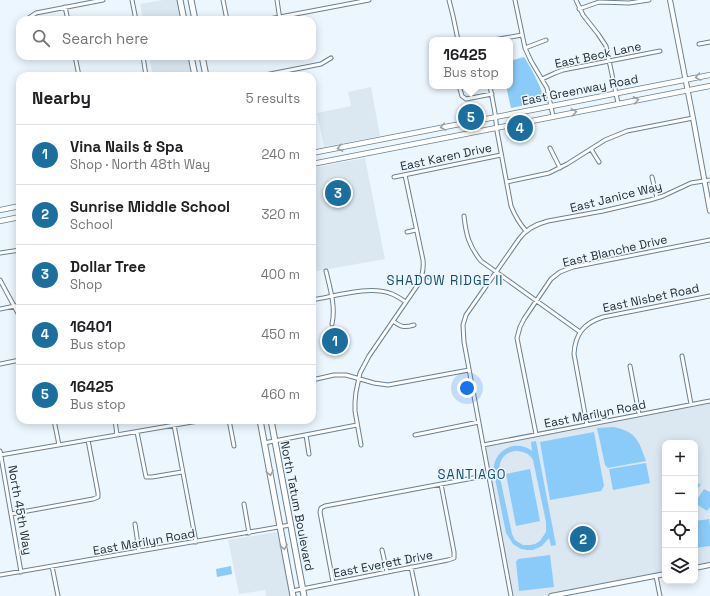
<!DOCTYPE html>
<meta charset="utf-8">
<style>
:root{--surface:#fff;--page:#f2f2f2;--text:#202124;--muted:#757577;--line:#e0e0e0;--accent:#1b6f9f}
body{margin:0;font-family:"Space Grotesk",sans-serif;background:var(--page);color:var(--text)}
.controls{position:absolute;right:12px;bottom:12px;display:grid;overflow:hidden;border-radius:8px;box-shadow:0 2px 10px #0003}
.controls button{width:36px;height:36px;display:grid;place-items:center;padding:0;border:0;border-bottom:1px solid var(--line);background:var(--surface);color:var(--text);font:20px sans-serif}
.you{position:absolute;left:467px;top:388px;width:14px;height:14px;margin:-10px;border:3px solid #fff;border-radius:50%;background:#1a73e8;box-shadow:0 0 0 6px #1a73e833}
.badge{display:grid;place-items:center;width:26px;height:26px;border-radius:50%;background:var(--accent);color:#fff;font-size:13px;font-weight:700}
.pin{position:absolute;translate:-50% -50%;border:2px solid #fff;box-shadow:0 1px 4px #0006}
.popup{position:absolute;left:429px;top:37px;width:84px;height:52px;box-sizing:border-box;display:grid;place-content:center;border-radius:8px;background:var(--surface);filter:drop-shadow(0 1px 3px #0005);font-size:13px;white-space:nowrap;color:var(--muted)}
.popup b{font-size:15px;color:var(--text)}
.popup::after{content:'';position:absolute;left:50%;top:100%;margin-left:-8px;border:8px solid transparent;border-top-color:var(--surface)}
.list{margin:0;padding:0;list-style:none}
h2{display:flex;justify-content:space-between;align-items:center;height:52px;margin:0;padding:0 16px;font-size:17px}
h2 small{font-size:13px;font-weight:400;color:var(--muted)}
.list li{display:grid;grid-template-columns:26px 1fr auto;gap:12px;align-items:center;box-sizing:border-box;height:60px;padding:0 16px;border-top:1px solid var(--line)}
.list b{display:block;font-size:15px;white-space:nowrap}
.list p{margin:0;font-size:13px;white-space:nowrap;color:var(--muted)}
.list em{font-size:13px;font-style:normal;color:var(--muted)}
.icon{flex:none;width:22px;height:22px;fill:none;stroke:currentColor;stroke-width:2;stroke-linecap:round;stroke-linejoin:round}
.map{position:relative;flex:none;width:710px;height:596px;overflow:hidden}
.search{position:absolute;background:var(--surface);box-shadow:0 2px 10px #0003;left:16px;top:16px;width:300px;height:44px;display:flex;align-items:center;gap:10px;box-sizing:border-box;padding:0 14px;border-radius:12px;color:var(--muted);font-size:15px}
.panel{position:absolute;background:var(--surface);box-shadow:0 2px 10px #0003;left:16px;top:72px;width:300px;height:352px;border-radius:12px}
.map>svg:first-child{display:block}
</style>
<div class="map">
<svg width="710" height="596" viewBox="0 0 710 596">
<rect width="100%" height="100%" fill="#ecf6fe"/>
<!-- built -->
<path fill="#dbe8f2" d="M163,0H177L181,20H143L140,4Z
M149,56H188L191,76H153Z
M371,87L380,136L324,147L317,113L351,106L348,92Z
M365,158L385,259L312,272V168Z
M710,401V565L695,568V443H665V574L551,596H511L483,445Z
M276,532L278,533L290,596H266L265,590L239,594L228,540Z"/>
<!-- green -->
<path fill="#8bcbf9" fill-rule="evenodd" d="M524,57C533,71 540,85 545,101L511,108L506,86H510V61Z
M613,427C636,431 639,441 646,461L608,468L605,465L597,428Z
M594,432L604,486L601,491L550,500L540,442Z
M536,441L556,545L551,546L549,538L542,546L533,550H527L521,549L513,544L506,533L494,473C491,451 515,438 532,451L531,442ZM515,451C523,451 529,453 533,460L546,522V532L540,541L535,544L530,545H523L518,542L515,540L512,534L499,473C499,461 503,453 515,451Z
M646,463L650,483L613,490L609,469Z
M530,469L540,521L516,526L506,474Z
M695,481L701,485C696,489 696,492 698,498L704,489L710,492V507L707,511L695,503Z
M709,519L710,527V546L695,548V521Z
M550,555L554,587L519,591L516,562L518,559Z
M231,566L232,574L217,577L216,569Z"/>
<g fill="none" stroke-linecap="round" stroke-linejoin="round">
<!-- minor casing -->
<g stroke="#6a8192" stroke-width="5">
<path id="minor" d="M132,0L136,20
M223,0L227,20
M277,0L280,20
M449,0L453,16L458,40
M515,0L525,48L531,61L547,88L553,116
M576,0L583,15L598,34L606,46L618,103
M65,7L68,20
M579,9L599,2L629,3L649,0
M27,19L36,13L103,0
M264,20L369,0
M494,40L522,35
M699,44L710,42
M525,48L546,40
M75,56L79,76
M143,56L146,76
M260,76L321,64L331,58
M542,79L555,73L563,70L660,51
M461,86L460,89L462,96L466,99L492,94
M490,86L495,113L497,131L511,206C515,216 519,223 526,231
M550,148L560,168
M591,149L599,162
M394,177L501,155
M652,177L657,198
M507,182L549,173L567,164L605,140L627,131L693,118
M464,216C466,235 469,246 481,261L580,332
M407,232L416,230
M0,253L20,250
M326,271C330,288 336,307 332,324
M422,275L433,278
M0,280L20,317
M312,300C336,296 370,285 392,294C397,296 401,299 406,302
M0,309L20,305
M393,321C401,327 404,328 414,325
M682,356L691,404
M0,364L20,360
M630,366L639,414
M312,380L334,375H346L374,383L388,385L469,370
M54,420L59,445
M115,420L117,435
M229,420L234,446
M174,425L196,542
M587,425L574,354C575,334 584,323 603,317L710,296
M137,432L146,477H152L182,472
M536,434L517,338L520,327L524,319L551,279L560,272L573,267L710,240
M306,435L309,454
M415,435L479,422
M264,443L357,425
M361,445L355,411V402L356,392L360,373L369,356L417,286C422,278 424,270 423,260L405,175
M483,445L710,401
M0,451L21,572
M0,455L204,420
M244,504L249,533
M11,514L93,499L98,497V493L88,440
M135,524L139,551
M382,550L387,572
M52,566L58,596
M411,567L417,596
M0,575L290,525
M656,576L660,596
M333,582L320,512L321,508L325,506L489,475
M292,591L448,560L454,558V552L441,484
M511,596L464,342L463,325L466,315L519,239C526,229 536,224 548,221L603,211L650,200L663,196L691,183L710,180"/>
</g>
<!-- tertiary casing -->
<g stroke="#6a8192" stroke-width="6">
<path id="tertiary" d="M670,0L693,118L710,211
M695,568L710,565
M551,596L665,574"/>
</g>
<!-- secondary casing -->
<g stroke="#6a8192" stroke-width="6">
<path id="secondary" d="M312,153L710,75
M312,164L710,86
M0,210L20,206
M0,221L20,217"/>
</g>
<!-- primary casing -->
<g stroke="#6a8192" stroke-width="7">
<path id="primary" d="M180,0L184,20
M191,0L195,20
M191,56L195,76
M202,56L206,76
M260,420L293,596
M271,420L304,596"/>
</g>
<!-- minor -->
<use href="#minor" stroke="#fff" stroke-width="3"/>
<!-- tertiary -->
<use href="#tertiary" stroke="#fff" stroke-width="4"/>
<!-- secondary -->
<use href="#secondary" stroke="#fff" stroke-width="4.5"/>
<!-- primary -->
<use href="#primary" stroke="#fff" stroke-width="5"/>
</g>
<!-- one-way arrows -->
<defs><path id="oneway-chevron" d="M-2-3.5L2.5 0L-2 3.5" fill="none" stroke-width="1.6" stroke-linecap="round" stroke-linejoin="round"/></defs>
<g stroke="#9ca0a4">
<use href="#oneway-chevron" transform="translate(698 77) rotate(170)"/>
<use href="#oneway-chevron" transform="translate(636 100) rotate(-11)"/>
<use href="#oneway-chevron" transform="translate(574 112) rotate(-11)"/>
<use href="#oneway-chevron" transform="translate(443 127) rotate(169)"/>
<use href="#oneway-chevron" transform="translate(340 148) rotate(169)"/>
<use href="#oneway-chevron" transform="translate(270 473) rotate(79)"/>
<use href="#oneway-chevron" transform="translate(284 547) rotate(80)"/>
</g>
<g text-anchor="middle" stroke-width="3" stroke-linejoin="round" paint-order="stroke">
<!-- street labels -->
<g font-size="12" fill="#232d34" stroke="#ecf6fe">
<text transform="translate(598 55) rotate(-12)" y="4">East Beck Lane</text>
<text transform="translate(580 90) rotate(-11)" y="4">East Greenway Road</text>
<text transform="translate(446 157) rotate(-12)" y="4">East Karen Drive</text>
<text transform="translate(616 197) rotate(-14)" y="4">East Janice Way</text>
<text transform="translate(615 251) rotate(-13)" y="4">East Blanche Drive</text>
<text transform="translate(651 298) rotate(-12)" y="4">East Nisbet Road</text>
<text transform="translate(595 414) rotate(-11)" y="4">East Marilyn Road</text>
<text transform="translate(297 506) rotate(79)" y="4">North Tatum Boulevard</text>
<text transform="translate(20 510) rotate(80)" y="4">North 45th Way</text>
<text transform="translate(144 542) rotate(-10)" y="4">East Marilyn Road</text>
<text transform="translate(383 564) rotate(-11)" y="4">East Everett Drive</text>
</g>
<!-- neighbourhood labels -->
<g font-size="13" letter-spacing="1" fill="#154d6f" stroke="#ecf6fe">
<text x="445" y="285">SHADOW RIDGE II</text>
<text x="472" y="479">SANTIAGO</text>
</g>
</g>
</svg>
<div class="controls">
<button>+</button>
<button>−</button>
<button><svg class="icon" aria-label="locate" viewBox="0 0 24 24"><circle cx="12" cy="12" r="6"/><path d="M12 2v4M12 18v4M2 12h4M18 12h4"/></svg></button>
<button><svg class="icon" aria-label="layers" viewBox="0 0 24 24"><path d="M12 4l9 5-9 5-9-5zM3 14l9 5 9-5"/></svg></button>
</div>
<div class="you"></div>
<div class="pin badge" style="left:335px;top:341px">1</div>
<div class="pin badge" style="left:583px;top:539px">2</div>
<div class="pin badge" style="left:338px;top:193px">3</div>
<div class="pin badge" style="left:520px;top:128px">4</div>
<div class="pin badge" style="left:471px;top:117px">5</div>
<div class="popup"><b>16425</b>Bus stop</div>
<div class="search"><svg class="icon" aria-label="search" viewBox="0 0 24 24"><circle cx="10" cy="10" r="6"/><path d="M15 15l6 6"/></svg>Search here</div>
<section class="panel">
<h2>Nearby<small>5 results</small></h2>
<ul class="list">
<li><span class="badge">1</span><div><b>Vina Nails &amp; Spa</b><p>Shop · North 48th Way</p></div><em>240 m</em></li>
<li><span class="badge">2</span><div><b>Sunrise Middle School</b><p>School</p></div><em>320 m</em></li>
<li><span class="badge">3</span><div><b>Dollar Tree</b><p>Shop</p></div><em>400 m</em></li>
<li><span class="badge">4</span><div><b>16401</b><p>Bus stop</p></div><em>450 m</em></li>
<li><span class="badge">5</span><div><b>16425</b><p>Bus stop</p></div><em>460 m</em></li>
</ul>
</section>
</div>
